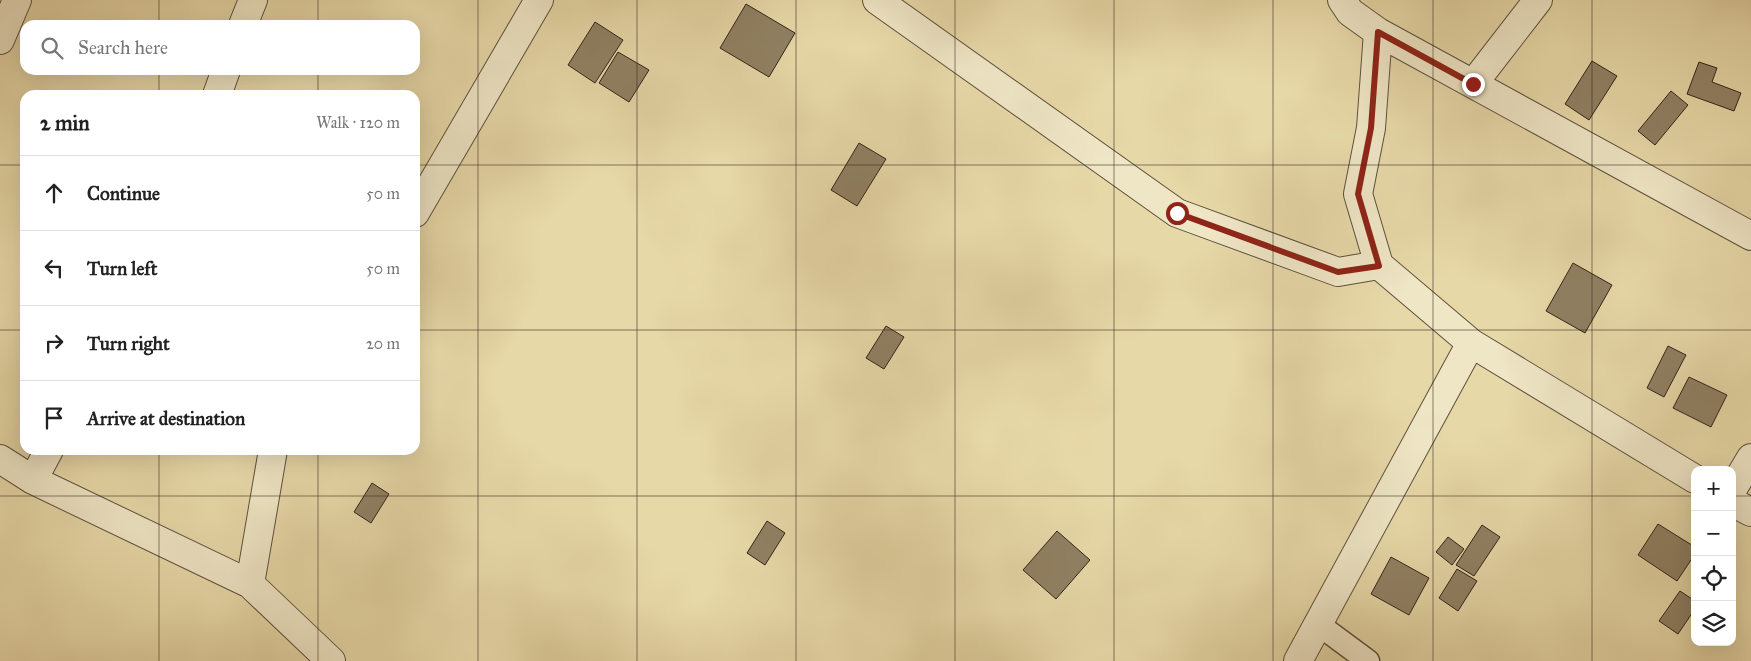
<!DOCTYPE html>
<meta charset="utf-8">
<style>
:root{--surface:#fff;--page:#f2f2f2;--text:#222;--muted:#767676;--line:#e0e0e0}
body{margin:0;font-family:"IM FELL Great Primer",serif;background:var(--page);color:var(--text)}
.controls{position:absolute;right:15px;bottom:15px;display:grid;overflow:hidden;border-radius:10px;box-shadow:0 5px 20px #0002}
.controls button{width:45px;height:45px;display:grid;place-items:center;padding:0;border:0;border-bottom:1px solid var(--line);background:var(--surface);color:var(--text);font:25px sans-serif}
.stop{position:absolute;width:15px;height:15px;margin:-11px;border:4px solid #8f2418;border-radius:50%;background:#fff}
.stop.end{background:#8f2418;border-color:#fff;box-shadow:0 1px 5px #0008}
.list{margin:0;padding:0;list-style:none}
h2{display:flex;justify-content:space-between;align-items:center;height:65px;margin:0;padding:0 20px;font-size:21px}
h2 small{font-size:16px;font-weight:400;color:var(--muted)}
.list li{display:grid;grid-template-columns:32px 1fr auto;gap:15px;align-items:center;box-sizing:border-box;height:75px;padding:0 20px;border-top:1px solid var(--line)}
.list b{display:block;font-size:19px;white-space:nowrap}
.list em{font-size:16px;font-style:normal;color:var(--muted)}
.icon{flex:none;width:28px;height:28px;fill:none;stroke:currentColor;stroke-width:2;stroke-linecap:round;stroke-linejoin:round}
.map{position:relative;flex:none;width:1751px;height:661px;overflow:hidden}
.search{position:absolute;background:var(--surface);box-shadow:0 5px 20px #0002;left:20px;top:20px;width:400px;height:55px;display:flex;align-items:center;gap:12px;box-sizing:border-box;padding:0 18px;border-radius:15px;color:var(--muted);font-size:19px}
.panel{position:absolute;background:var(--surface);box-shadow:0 5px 20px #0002;left:20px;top:90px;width:400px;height:365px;border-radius:15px}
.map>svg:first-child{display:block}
</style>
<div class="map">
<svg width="1751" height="661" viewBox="0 0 1751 661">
<rect width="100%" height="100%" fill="#e7d8a8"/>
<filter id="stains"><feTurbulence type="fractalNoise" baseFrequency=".004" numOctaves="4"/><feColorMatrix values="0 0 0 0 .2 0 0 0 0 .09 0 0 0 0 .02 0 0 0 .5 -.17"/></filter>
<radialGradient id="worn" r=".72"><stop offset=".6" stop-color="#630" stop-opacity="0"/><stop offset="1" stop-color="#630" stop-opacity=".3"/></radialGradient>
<!-- building -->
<path fill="#908164" stroke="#31231a" d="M746,4L795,33L769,77L720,48Z
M595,22L623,40L595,83L568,65Z
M618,52L649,70L629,102L599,83Z
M1592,61L1617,76L1589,120L1565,104Z
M1699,62L1717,68L1712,82L1741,93L1734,111L1687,94Z
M1671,91L1688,105L1655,145L1638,131Z
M859,143L886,159L857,206L831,190Z
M1573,263L1612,285L1585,333L1546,311Z
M886,326L904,337L884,369L866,358Z
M1668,346L1686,355L1664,397L1647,388Z
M1689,377L1727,395L1711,427L1673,408Z
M372,483L389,494L371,523L354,512Z
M767,521L785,533L765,565L747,553Z
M1658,524L1695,547V554L1677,581L1638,555Z
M1482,525L1500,537L1474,576L1456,565Z
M1057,531L1090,560L1056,599L1023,570Z
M1448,537L1464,549L1452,565L1436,552Z
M1391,557L1429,578L1409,615L1371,594Z
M1457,569L1477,581L1458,611L1439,598Z
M1680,591L1695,601V609L1678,634L1659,621Z"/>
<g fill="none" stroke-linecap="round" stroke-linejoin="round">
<!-- pedestrian casing -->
<g stroke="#5e503e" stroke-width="25">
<path id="pedestrian" d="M1318,624L1368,661"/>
</g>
<!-- minor casing -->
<g stroke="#5e503e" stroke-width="30">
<path id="minor" d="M877,0L1177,213L1338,272L1379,265
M1342,0L1350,12L1378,32L1751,236
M243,25L253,0
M1378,32L1371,128L1358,194L1379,265L1471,343L1695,479
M0,40L17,0
M1473,84L1538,0
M217,95L226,70
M415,213L539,0
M0,459L33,480L250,584L331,661
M33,480L49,450
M1732,490L1751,458
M1732,502L1751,512
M250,584L273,450
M1298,661L1471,343"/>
</g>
<!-- pedestrian -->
<use href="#pedestrian" stroke="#efe6c6" stroke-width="22"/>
<!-- minor -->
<use href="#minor" stroke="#efe6c6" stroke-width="28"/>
</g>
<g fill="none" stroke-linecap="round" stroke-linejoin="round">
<!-- route -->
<path stroke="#8f2418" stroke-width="6" d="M1177,213L1338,272L1379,266L1358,194L1371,128L1378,32L1473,84"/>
</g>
<!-- grid -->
<path fill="none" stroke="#31231a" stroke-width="1" stroke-opacity="0.55" d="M159,0V25M318,0V25M478,0V661M637,0V661M796,0V661M955,0V661M1114,0V661M1273,0V661M1433,0V661M1592,0V661M159,70V95M318,70V95M0,165H25M415,165H1751M0,330H25M415,330H1751M159,450V661M318,450V661M0,496H1695M1732,496H1751"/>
<rect width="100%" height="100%" filter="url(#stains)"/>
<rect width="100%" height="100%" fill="url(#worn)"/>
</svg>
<div class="controls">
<button>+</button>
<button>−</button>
<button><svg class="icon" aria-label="locate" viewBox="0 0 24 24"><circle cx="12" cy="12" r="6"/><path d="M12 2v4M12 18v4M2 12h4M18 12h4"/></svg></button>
<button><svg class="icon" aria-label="layers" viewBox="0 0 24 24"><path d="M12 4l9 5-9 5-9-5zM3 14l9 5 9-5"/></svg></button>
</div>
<div class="stop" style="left:1177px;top:213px"></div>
<div class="stop end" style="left:1473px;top:84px"></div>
<div class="search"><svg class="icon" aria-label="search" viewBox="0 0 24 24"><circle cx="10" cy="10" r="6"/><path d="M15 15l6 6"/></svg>Search here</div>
<section class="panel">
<h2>2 min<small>Walk · 120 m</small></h2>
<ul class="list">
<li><svg class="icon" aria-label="ahead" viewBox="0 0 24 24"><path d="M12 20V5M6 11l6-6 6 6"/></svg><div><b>Continue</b></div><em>50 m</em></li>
<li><svg class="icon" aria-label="left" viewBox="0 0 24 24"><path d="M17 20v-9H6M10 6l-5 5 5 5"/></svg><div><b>Turn left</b></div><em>50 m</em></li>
<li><svg class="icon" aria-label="right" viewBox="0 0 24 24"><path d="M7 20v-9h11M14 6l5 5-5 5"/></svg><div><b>Turn right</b></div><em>20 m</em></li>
<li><svg class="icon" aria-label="arrive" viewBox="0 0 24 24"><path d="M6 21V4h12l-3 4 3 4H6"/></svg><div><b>Arrive at destination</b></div></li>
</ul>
</section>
</div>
